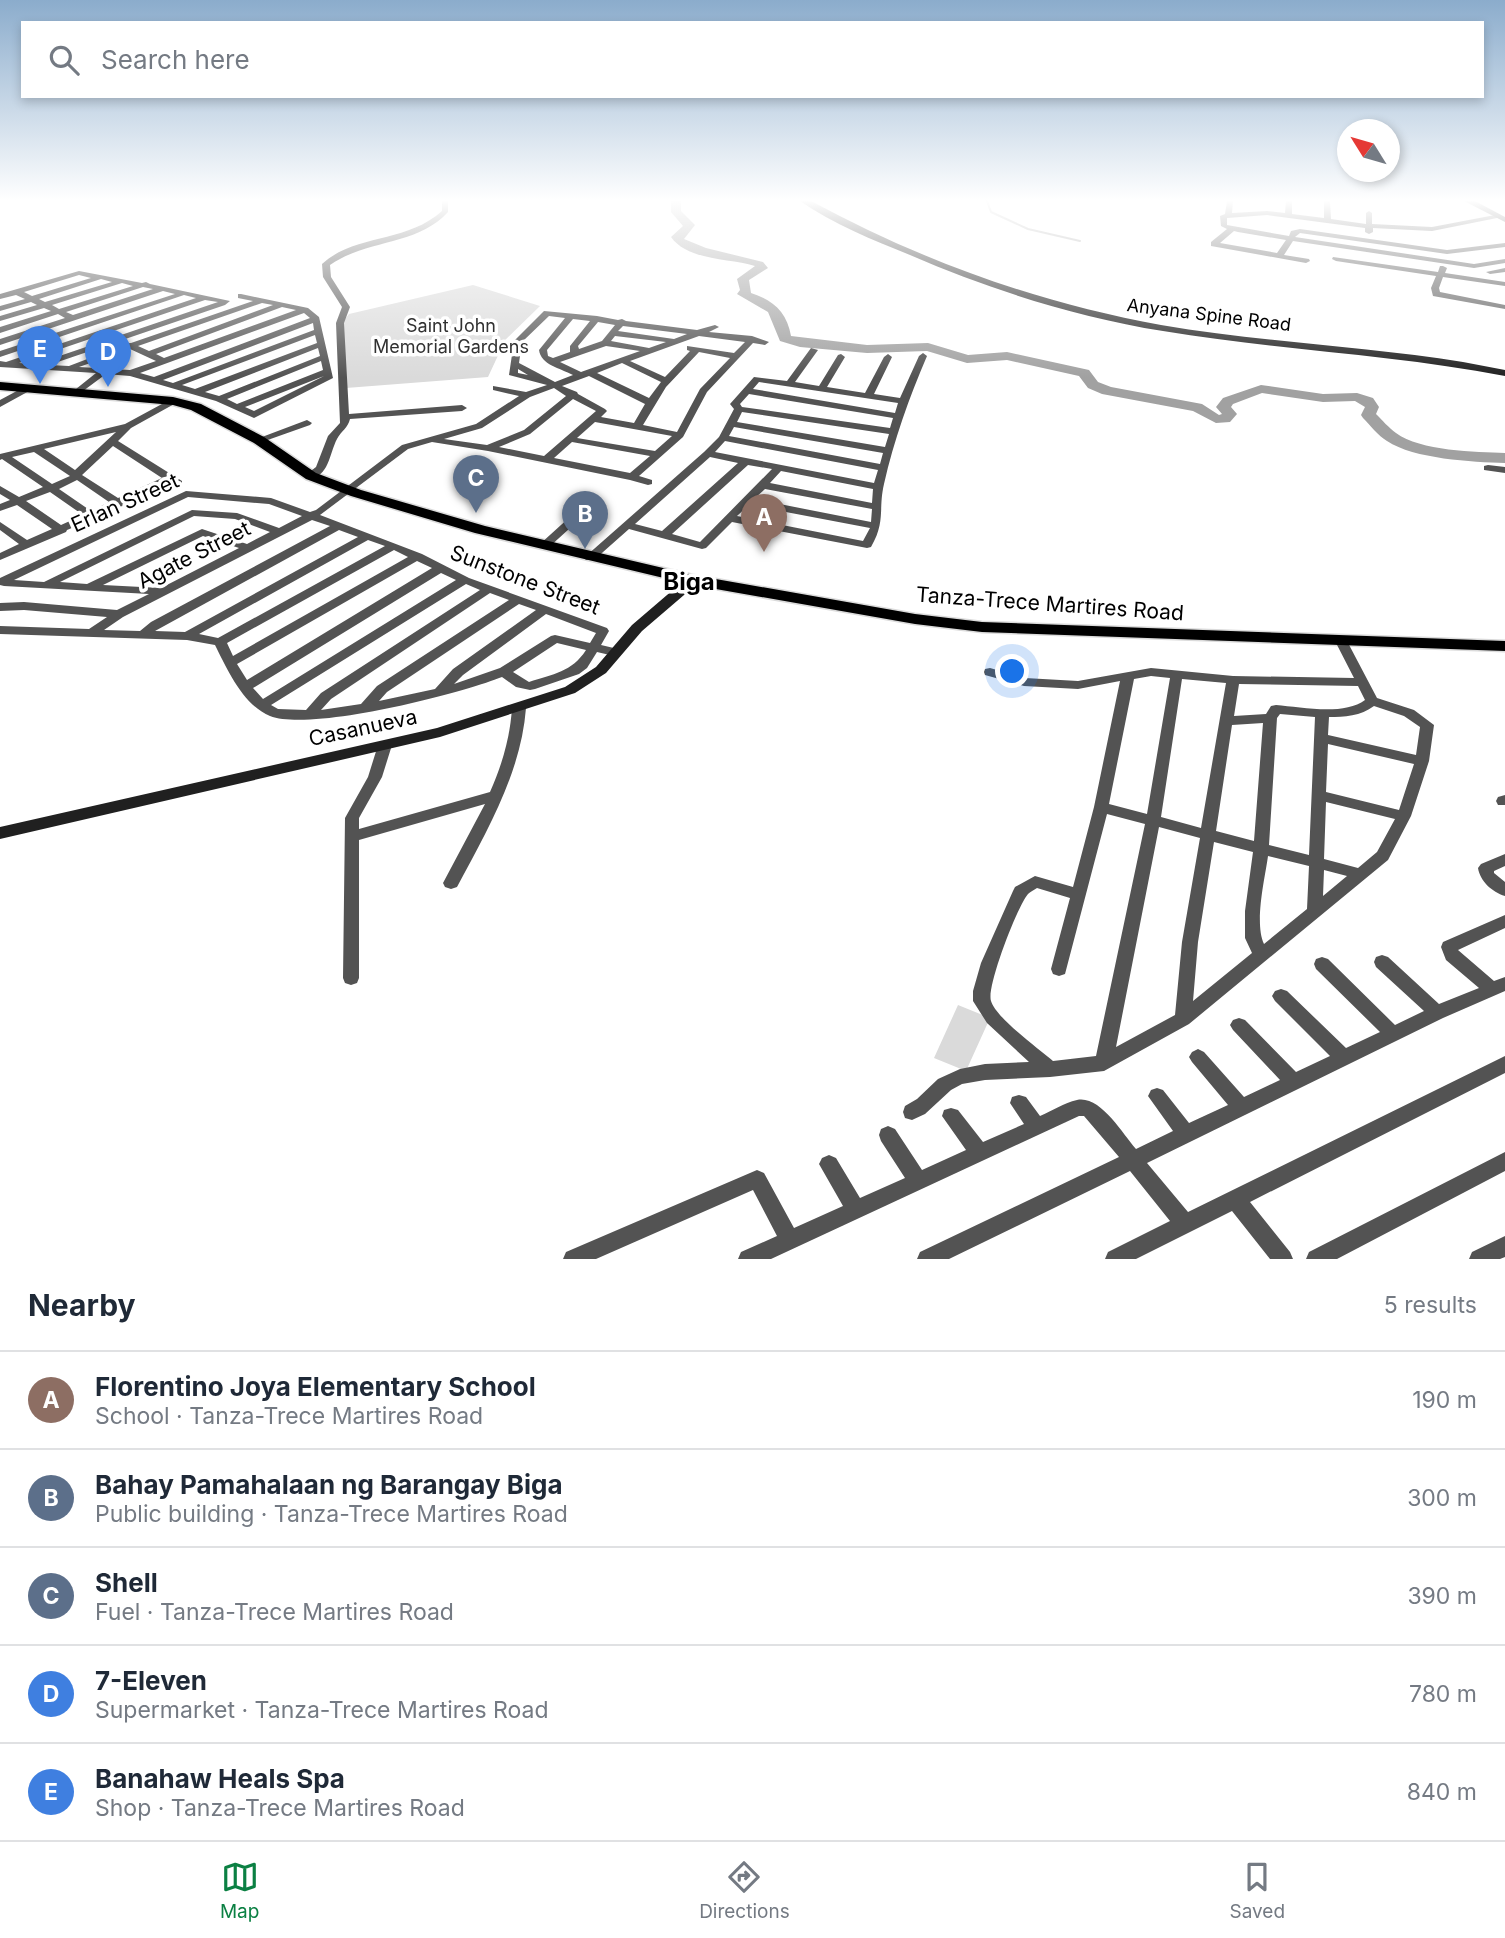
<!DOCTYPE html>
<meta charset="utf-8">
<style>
:root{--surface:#fff;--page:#f6f6f7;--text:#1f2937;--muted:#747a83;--line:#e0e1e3;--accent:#0b8043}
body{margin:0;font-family:Inter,sans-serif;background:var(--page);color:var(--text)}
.compass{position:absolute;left:1337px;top:119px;width:63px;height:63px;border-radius:50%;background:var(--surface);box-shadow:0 4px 10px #0003;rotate:307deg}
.you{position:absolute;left:1013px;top:672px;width:24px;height:24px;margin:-18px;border:5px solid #fff;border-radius:50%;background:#1a73e8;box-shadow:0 0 0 10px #1a73e833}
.badge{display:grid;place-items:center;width:46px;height:46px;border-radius:50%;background:var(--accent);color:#fff;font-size:23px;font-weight:700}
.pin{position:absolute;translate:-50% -58px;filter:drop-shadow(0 2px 4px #0008)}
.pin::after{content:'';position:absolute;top:37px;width:24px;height:21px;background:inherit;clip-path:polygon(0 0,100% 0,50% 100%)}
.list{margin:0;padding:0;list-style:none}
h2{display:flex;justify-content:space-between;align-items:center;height:91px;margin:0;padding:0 28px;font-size:30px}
h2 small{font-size:23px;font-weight:400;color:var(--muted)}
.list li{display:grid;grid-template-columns:46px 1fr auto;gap:21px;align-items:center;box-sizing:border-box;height:98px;padding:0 28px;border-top:2px solid var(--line)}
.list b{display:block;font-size:26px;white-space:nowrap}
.list p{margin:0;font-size:23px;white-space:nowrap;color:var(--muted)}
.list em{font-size:23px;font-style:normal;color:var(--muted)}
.icon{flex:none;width:38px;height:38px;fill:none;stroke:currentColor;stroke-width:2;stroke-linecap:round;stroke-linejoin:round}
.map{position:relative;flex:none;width:1505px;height:1259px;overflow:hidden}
.search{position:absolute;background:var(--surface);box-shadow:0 4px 10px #0003;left:21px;right:21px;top:21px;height:77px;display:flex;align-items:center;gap:18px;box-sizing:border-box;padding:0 24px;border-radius:0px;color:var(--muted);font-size:26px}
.sheet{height:581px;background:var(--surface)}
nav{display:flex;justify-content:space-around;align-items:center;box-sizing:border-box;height:98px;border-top:2px solid var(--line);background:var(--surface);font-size:19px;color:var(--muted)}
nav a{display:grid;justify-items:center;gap:4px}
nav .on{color:var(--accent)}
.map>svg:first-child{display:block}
</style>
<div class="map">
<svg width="1505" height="1259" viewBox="0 0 1505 1259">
<rect width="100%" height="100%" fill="#fff"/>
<!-- green -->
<path fill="#dadada" d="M473,285L540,306L498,347H502L488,377L346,388L341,324L349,314Z
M958,1005L990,1018L966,1071L934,1058Z"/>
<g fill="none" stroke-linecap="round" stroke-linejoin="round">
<!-- stream -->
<path stroke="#a1a1a1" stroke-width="2" d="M987,201L991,212L1028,229L1080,241"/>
<!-- river -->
<path fill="#a1a1a1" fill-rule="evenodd" d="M671,201H681V211L695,225L684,239L706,248L763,262L768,268L749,280L751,293C773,300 787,312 791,336L867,345L928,343L968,355L1007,352L1089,370L1098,382L1111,387L1202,404L1219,415L1222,414L1216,407L1223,398L1261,385L1323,394L1357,393L1373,398L1379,407L1376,414C1382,420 1389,428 1396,433C1420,451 1476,452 1505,453V463C1472,462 1414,459 1387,441C1378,436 1370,425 1363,418L1361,415L1365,407L1355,401L1323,402L1262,393L1233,404L1231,407L1237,414L1230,422L1216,423L1193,411L1102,394L1088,388L1079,376L1007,360L967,363L927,351L867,353L800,347L780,341L768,312L737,294L740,290L737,279L755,266C730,258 688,261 671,237L683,226L671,212Z"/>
<!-- primary casing -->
<g stroke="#dbdbdb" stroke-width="3">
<path id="primary" d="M0,382L173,397L201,404L264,437L316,473L361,490L485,526L693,575L915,614L982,622L1505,641V651L982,632L915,624L693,585L475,533L351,496L306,479L254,443L191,410L173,405L0,390Z"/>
</g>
<!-- street -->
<path fill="#535353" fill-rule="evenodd" d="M442,201H448V212C417,246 367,239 330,265L331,277L350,307L344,323L349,414L462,405L467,408L462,411L350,419C348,428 341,431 337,439C329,454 329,479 307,478V474L316,467L328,436L340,423L336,323L342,307L323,277L322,264C356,233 405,244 442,211Z
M1227,201H1233L1232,213L1267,211L1285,213L1286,201H1292V214L1324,218V201H1330L1331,219L1366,224V213L1369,211L1372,213V224L1432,227L1495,215L1498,217L1497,218L1432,231L1373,228V232L1369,234L1365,232V228L1267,215L1227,218V225L1289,236L1291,231L1300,229L1447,250L1505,243V247L1447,254L1300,233L1295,237L1474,264L1505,259V263L1474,268L1293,241L1284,255L1309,259L1310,261L1306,263L1211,246V242L1227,229L1221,226L1220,216L1225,214ZM1234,231L1238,232L1286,240L1277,253L1220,243Z
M1333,257L1438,272L1440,266H1443L1447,268L1445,273L1505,282V286L1443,277L1439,288L1440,292L1505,305V309L1433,296L1431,288L1436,276L1336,261L1332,259Z
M1505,268V272L1490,274L1486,272Z
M79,271L142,283L146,282L150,284L230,301L225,305L49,365L69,366L124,345L125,343H131L253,301L238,298V294H241L308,308L319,317L333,378L254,418L216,401L130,376L106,374L79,394L76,393V389L96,373L0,367V361L6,362L196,298L184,295L0,357V351L175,294L163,291L0,345V339L65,318L58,314L0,333V327L51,311L44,308L0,321V316L37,305L31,302L0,311V306L25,299L16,295L0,299V294ZM79,275L91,278L32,296L24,292ZM101,279L112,282L45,302L39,299ZM122,283L133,286L59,309L52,305ZM143,287L153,289L73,315L66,312ZM205,300L218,302L36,364L19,363ZM262,303L273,305L149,351L138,346ZM282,307L296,310L164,358L156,354ZM304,313L310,318L154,377L140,373ZM313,323L314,330L173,383L163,380ZM315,335L317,343L195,389L182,385ZM318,348L320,356L219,396L205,392ZM130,349L156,361L130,370L79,367ZM321,361L323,370L237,404L227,399ZM324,376L254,411L245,407Z
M544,311L597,316L618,320L622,319L626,321L697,330L715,325L719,327L709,332L752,336L769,342L765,345L753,343L707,392L683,437L639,476L652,480V484L648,485L630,480L488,451L432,442L408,449L320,515L422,554L469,578L607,628L609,631L601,645L618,649L620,652L618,655L614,656L597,652L587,668L579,674L535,689L530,690L516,687L502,677C459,694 311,732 270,716C243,705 227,669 215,645L187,640L0,634V626L89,629L107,617L24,610L0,611V603L24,602L117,610L149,594L4,586L0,585V578L186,491L271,498L310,512L316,510L402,445L476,424L519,396L493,390V386L526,392L547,385L509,375L514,341ZM549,316L565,318L539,350C541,365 560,368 573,375L555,382L519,363L522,342ZM573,319L590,321L570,346V352L553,358L548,356L547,350ZM598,322L615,325L602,341L579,349L578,346ZM623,326L687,334L674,339L618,331ZM615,336L666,342L649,348L611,341ZM699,336L745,342L734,353L687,346V350L690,351L665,377L630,361ZM606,346L640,351L581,372L560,362ZM699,352L730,358L700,389L677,432L643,425L666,387ZM622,363L661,382L649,398L597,373ZM518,369L528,375L518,373ZM589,376L645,404L634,423L601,417L607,411L605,409L578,394L577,392L562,386ZM554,388L566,396L524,430L487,445L444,439L482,428L530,397ZM573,399L596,411L544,456L499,447L530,434ZM595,422L672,436L655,451L577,438ZM572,442L650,456L630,473L554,458ZM188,497L269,504L302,516L279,528L237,513L192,510L44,582L14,580ZM194,516L235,519L270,532L247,544L202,529L87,584L60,582ZM312,520L330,526L151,622L140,631L104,630L123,617ZM339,530L358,537L185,632L155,631ZM203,536L239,548L161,588L103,585ZM368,540L385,546L218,638L199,634ZM394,550L408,557L233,656L227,643ZM417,561L432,568L247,680L237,664ZM441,573L456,580L263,699L253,688ZM466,584L480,590L321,693L306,710L278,709L271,705ZM490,593L509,600L377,686L361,704L321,710L331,699ZM519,604L536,610L453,669L435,689L379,701L387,692ZM546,614L596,633L590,643L555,635L551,636L500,668L454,684L463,675ZM557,643L586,650C572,672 553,674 529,682L513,672Z
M811,348L818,350L795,382L819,386L838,355L841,354L845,357L827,387L865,393L884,357L888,354L892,357L874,394L900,398L919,356L923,353L927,356C909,398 894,440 884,484C878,510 886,521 871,547L867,548L732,522L706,548L702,549L629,529L594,560H586L584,558L586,556L704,452L719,437L734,409L730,404L754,377L787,381ZM759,382L898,403L895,413L753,389ZM749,394L893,418L890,428L742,407L740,404ZM742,412L889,434L885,447L737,422ZM734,427L883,453L880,464L729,436ZM725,441L878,470L874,483L715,452ZM710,457L738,463L662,531L635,524ZM748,465L772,469L700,542L672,534ZM781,471L873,489L872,503L770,483ZM765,489L872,509L871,522L754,499ZM749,505L870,528L863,541L737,516Z
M28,385L31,386V390L0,407V400Z
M173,398L178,401L176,403L131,428L118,441L182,481V485H174L169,482L124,503L123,506L117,507L96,518L67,530L66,532L0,560V553L19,544L0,530V522L27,540L52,529L17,505L0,511V504L10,500L0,494V486L19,497L43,487L2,459L0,460V454L125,424ZM116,432L75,470L44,449ZM113,446L162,478L118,498L82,475ZM34,452L70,476L52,484L12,457ZM77,480L109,502L91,511L59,489ZM50,492L83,515L61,525L26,501Z
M307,420L312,423L310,425L262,442H256L254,440Z
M1488,465L1505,467V473L1484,470V466Z
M586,505L591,508L590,510L548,548H540L538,546L540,544L582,506Z
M1341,637L1347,641L1377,698L1414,710L1434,725L1429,761L1411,816L1388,860L1189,1024L1104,1071L1050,1077L985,1080L962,1084L951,1090L925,1114L912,1120L905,1118L903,1112L905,1106L917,1099L938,1079L960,1069L985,1064L1029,1062L987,1023L973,1001V991L981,963L1013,891L1015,887L1035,876L1073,887L1094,807L1120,681L1078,689L1024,686L985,675L984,672L985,669L990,668L1025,678L1078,681L1151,668L1233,676L1354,678L1335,641ZM1151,676L1170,678L1147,814L1109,804L1134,679ZM1182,679L1226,683L1201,828L1161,817ZM1239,684L1358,686L1365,700C1344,716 1301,707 1276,705L1271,706L1266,714L1234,716ZM1374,706L1404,716L1420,727L1416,755L1328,735L1329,717C1344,717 1361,716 1374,706ZM1280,714L1315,717L1309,855L1269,845L1277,718ZM1263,723L1254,841L1216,831L1232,725ZM1328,744L1414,764L1399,810L1326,792ZM1326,802L1395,819L1377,852L1358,868L1324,859ZM1107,814L1145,824L1096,1056L1053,1061C1039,1049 996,1018 991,1001C986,987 1018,905 1028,894C1030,892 1034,890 1037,888L1070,898L1051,969L1053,974L1059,976L1065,974ZM1159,827L1200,838L1182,942L1175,1015L1116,1047ZM1214,842L1253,852L1245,911V938L1252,953L1193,1001L1198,942ZM1268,856L1309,866L1307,909L1264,944C1254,923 1265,878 1268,856ZM1324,870L1347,876L1323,896Z
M519,704L526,708C521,773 487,831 457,887L451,889L445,887L443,883L485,804L359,840V978L357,983L351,985L345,983L343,978L345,818L368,777L378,745L380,742H390L392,745L382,777L359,818V829L490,792C502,765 510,738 512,708Z
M1505,795V805H1498L1496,801L1498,797Z
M1505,854V866L1494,871V873L1505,882V896C1492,892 1480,881 1478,868L1481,864Z
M1505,915V928L1458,950L1494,981L1505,977V991L1443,1018L1147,1163L1188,1212L1505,1056V1073L1250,1202L1290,1252L1293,1259H1270L1232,1211L1136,1259H1105L1108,1252L1170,1221L1130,1171L949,1259H917L920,1252L1119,1157L1084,1116H1079L771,1259H738L741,1252L777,1236L753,1190L596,1259H563L566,1252L757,1170L764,1173L794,1228L843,1206L819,1164L822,1158L829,1155L836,1158L860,1198L905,1178L881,1141L879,1135L881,1129L888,1126L895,1129L922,1170L966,1150L942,1116L944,1110L951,1108L958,1110L983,1142L1024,1124L1010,1103L1012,1097L1019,1095L1026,1097L1040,1116C1052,1111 1064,1103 1077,1100C1100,1095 1122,1133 1136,1149L1173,1131L1148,1096L1151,1090L1157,1088L1163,1090L1189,1123L1228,1105L1192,1062L1189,1057L1192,1052L1198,1049L1204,1052L1244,1097L1280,1080L1233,1030L1230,1025L1233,1020L1239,1018L1245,1020L1296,1072L1330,1056L1275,1001L1272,996L1275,991L1281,989L1287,991L1346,1048L1380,1032L1316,969L1314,964L1316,959L1322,957L1328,959L1395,1025L1424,1011L1376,967L1374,962L1376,957L1382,955L1388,957L1439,1004L1479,988L1446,960L1441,947L1443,942Z
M1505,1152V1171L1337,1259H1306L1309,1252Z
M1505,1236V1257L1500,1259H1469L1472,1252Z"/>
<!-- secondary -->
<path fill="#202020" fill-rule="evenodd" d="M800,201H811C920,260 1038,303 1161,325C1261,342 1362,346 1463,362L1505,370V376C1392,354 1277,350 1163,331C1076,317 991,290 910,255C873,240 833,224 800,201Z
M1464,201H1475L1505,217V222Z
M693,576L700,580L698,583L642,631L606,673L575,693L440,737L0,839V827L437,728L565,687L596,667L632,625L688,577Z"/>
<!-- primary -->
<use href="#primary" fill="#000" fill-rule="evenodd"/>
</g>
<!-- sky -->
<linearGradient id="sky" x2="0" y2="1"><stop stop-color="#8baccc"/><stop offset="0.53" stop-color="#fff"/><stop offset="1" stop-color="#fff" stop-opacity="0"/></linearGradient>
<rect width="1505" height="378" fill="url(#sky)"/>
<g text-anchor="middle" stroke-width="7" stroke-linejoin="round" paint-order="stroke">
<!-- far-street labels -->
<g font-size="18" fill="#000" stroke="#fff">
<text transform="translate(1209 315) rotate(7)" y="6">Anyana Spine Road</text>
</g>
<!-- far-park labels -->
<g font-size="18" fill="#313131" stroke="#fff">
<text x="451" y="332">Saint John<tspan x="451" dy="21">Memorial Gardens</tspan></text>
</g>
<!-- street labels -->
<g font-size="21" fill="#000" stroke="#fff">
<text transform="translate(125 503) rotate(-24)" y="7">Erlan Street</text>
<text transform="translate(194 555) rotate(-27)" y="7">Agate Street</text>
<text transform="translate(525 580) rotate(21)" y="7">Sunstone Street</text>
<text transform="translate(1050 604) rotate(4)" y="7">Tanza-Trece Martires Road</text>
<text transform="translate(363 728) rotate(-12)" y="7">Casanueva</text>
</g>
<!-- quarter labels -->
<g font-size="24" font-weight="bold" fill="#000" stroke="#fff">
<text x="689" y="590">Biga</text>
</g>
</g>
</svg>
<svg class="compass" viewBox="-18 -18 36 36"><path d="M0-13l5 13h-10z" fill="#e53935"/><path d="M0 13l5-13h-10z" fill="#747a83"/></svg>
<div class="you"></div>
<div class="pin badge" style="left:764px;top:552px;background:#8d6e63">A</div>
<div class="pin badge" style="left:585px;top:549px;background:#5c6f8a">B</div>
<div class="pin badge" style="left:476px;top:513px;background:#5c6f8a">C</div>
<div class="pin badge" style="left:108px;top:387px;background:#3f7fe0">D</div>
<div class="pin badge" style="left:40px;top:384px;background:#3f7fe0">E</div>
<div class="search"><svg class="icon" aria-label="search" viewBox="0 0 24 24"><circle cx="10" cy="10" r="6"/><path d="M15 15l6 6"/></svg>Search here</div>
</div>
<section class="sheet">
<h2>Nearby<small>5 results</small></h2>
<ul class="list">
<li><span class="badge" style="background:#8d6e63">A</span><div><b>Florentino Joya Elementary School</b><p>School · Tanza-Trece Martires Road</p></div><em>190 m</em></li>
<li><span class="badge" style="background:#5c6f8a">B</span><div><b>Bahay Pamahalaan ng Barangay Biga</b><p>Public building · Tanza-Trece Martires Road</p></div><em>300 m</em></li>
<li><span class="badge" style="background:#5c6f8a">C</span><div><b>Shell</b><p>Fuel · Tanza-Trece Martires Road</p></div><em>390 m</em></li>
<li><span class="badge" style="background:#3f7fe0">D</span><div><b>7-Eleven</b><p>Supermarket · Tanza-Trece Martires Road</p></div><em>780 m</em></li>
<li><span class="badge" style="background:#3f7fe0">E</span><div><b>Banahaw Heals Spa</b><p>Shop · Tanza-Trece Martires Road</p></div><em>840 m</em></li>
</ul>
</section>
<nav>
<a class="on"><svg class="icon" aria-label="map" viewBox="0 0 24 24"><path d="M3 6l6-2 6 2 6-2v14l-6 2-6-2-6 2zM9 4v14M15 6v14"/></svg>Map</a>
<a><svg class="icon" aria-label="directions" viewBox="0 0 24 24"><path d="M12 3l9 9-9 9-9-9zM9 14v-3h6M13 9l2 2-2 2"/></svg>Directions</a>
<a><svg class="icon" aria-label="saved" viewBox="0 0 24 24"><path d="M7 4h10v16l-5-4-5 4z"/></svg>Saved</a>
</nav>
